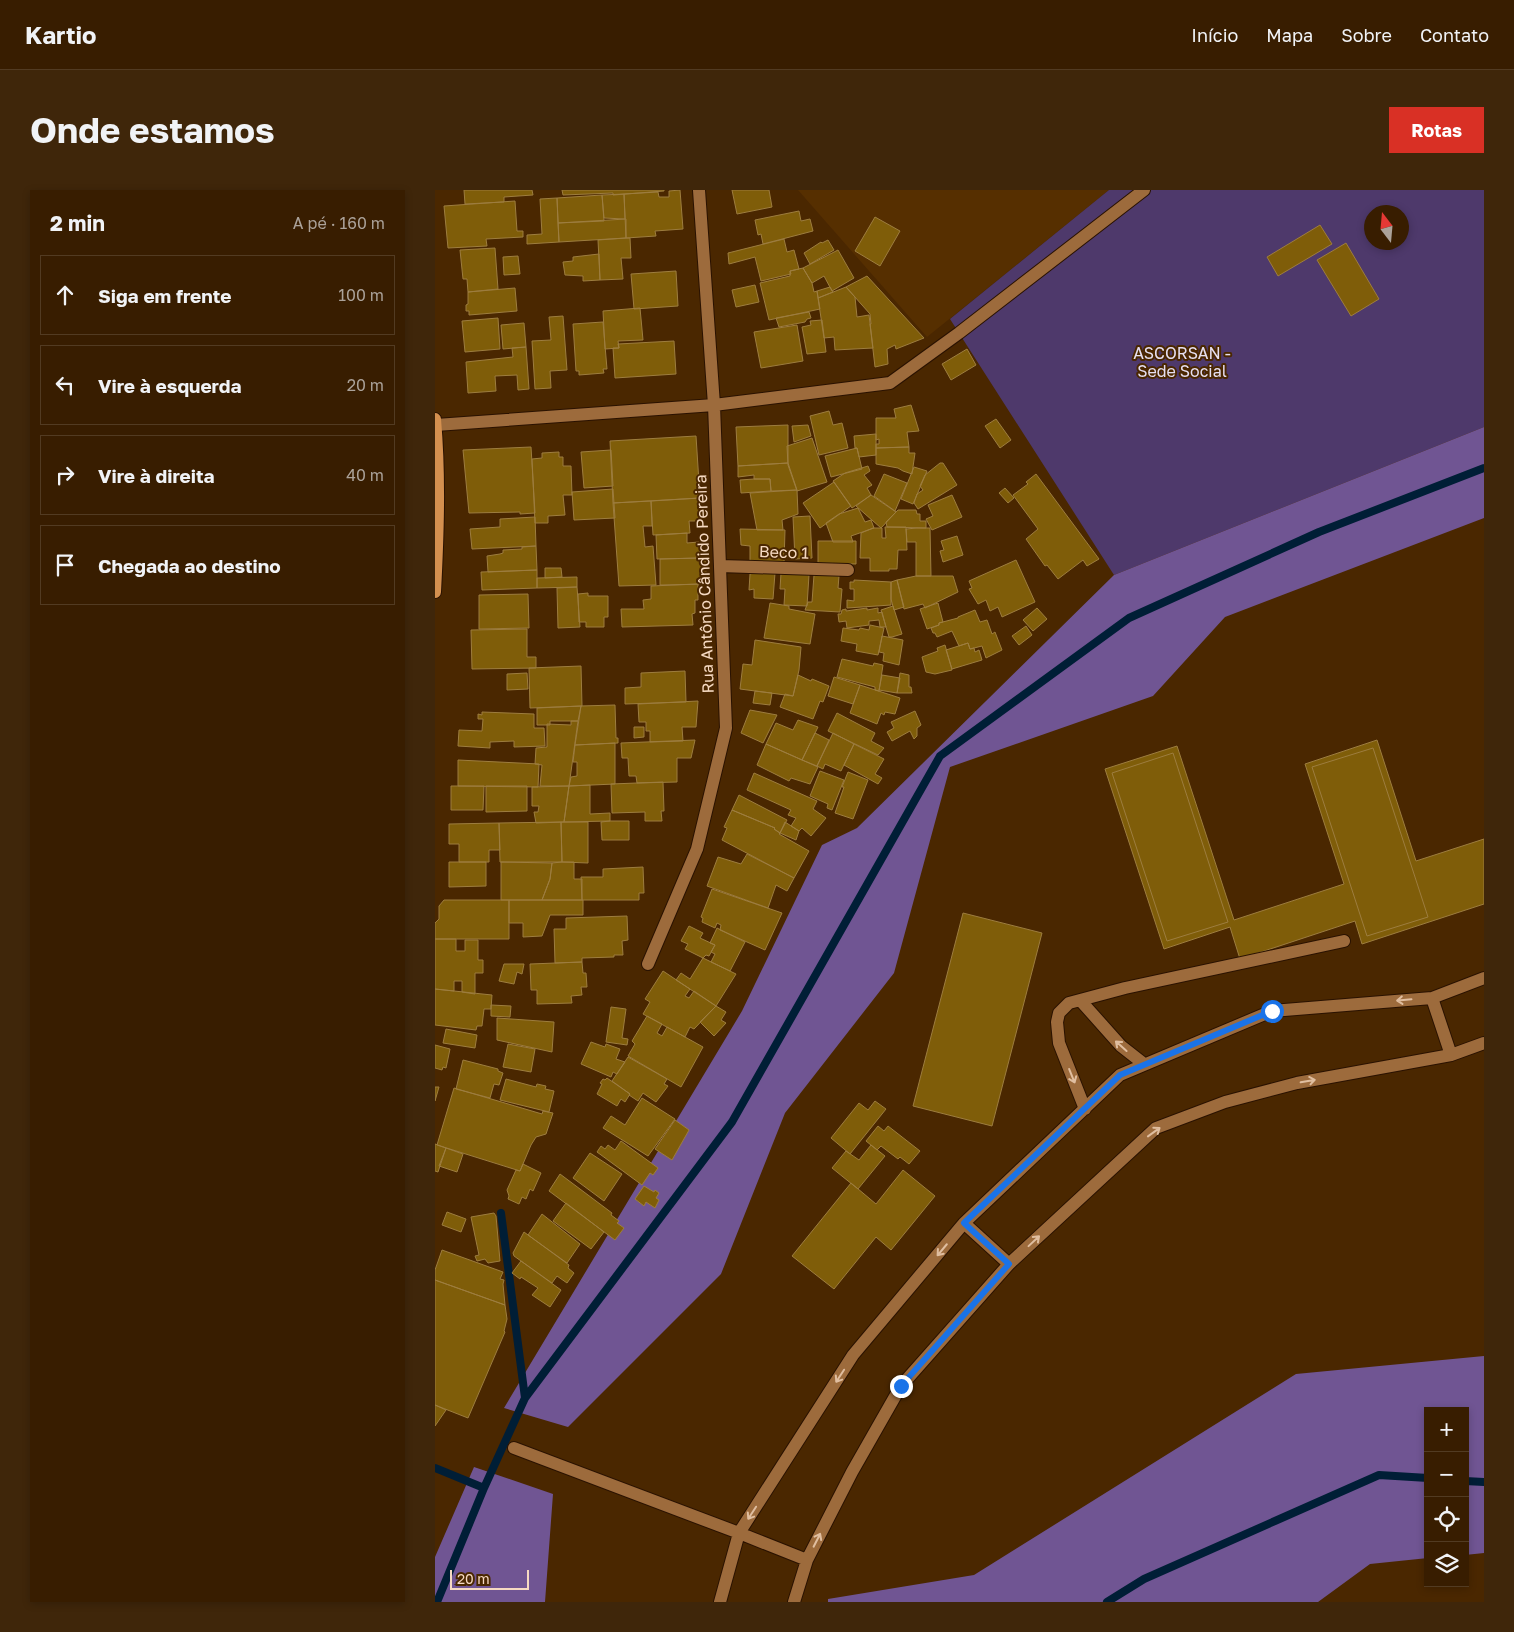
<!DOCTYPE html>
<html lang="pt">
<meta charset="utf-8">
<style>
:root{--surface:#381d00;--page:#3f260a;--text:#f1f3f6;--muted:#aba299;--line:#523b22;--accent:#d93025}
body{margin:0;font-family:"Golos Text",sans-serif;background:var(--page);color:var(--text)}
.controls{position:absolute;right:15px;bottom:15px;display:grid;overflow:hidden;border-radius:0px;box-shadow:0 2px 8px #0003}
.controls button{width:45px;height:45px;display:grid;place-items:center;padding:0;border:0;border-bottom:1px solid var(--line);background:var(--surface);color:var(--text);font:25px sans-serif}
.compass{position:absolute;left:929px;top:15px;width:45px;height:45px;border-radius:50%;background:var(--surface);box-shadow:0 2px 8px #0003;rotate:344deg}
.scale{position:absolute;left:15px;bottom:12px;width:79px;box-sizing:border-box;padding-left:5px;border:2px solid #f6dac2;border-top:0;font-size:14px;line-height:18px;white-space:nowrap;color:#f6dac2;-webkit-text-stroke:4px #4a2700;paint-order:stroke}
.stop{position:absolute;width:15px;height:15px;margin:-11px;border:4px solid #1a73e8;border-radius:50%;background:#fff}
.stop.end{background:#1a73e8;border-color:#fff;box-shadow:0 1px 5px #0008}
.list{margin:0;padding:0;list-style:none}
h2{display:flex;justify-content:space-between;align-items:center;height:65px;margin:0;padding:0 20px;font-size:21px}
h2 small{font-size:16px;font-weight:400;color:var(--muted)}
.list li{display:grid;grid-template-columns:32px 1fr auto;gap:15px;align-items:center;box-sizing:border-box;height:80px;margin:0 10px 10px;padding:0 10px;border:1px solid var(--line);border-radius:0px}
.list b{display:block;font-size:19px;white-space:nowrap}
.list em{font-size:16px;font-style:normal;color:var(--muted)}
.icon{flex:none;width:28px;height:28px;fill:none;stroke:currentColor;stroke-width:2;stroke-linecap:round;stroke-linejoin:round}
.map{position:relative;flex:none;width:1049px;height:1412px;overflow:hidden;border-radius:0px}
header{display:flex;align-items:center;gap:30px;box-sizing:border-box;height:70px;padding:0 25px;background:var(--surface);border-bottom:1px solid var(--line)}
header strong{font-size:24px}
nav{display:flex;gap:28px;margin-inline-start:auto;font-size:18px}
.intro{display:flex;align-items:center;justify-content:space-between;box-sizing:border-box;height:120px;padding:0 30px}
h1{margin:0;font-size:35px}
.button{padding:12px 22px;border-radius:0px;background:var(--accent);color:#fff;font-size:18px;font-weight:700}
main{display:flex;gap:30px;padding:0 30px}
aside{flex:1;background:var(--surface);border-radius:0px;box-shadow:0 2px 8px #0003}
.map>svg:first-child{display:block}
</style>
<header>
<strong>Kartio</strong>
<nav><a>Início</a><a>Mapa</a><a>Sobre</a><a>Contato</a></nav>
</header>
<div class="intro"><h1>Onde estamos</h1><a class="button">Rotas</a></div>
<main>
<aside>
<h2>2 min<small>A pé · 160 m</small></h2>
<ul class="list">
<li><svg class="icon" aria-label="ahead" viewBox="0 0 24 24"><path d="M12 20V5M6 11l6-6 6 6"/></svg><div><b>Siga em frente</b></div><em>100 m</em></li>
<li><svg class="icon" aria-label="left" viewBox="0 0 24 24"><path d="M17 20v-9H6M10 6l-5 5 5 5"/></svg><div><b>Vire à esquerda</b></div><em>20 m</em></li>
<li><svg class="icon" aria-label="right" viewBox="0 0 24 24"><path d="M7 20v-9h11M14 6l5 5-5 5"/></svg><div><b>Vire à direita</b></div><em>40 m</em></li>
<li><svg class="icon" aria-label="arrive" viewBox="0 0 24 24"><path d="M6 21V4h12l-3 4 3 4H6"/></svg><div><b>Chegada ao destino</b></div></li>
</ul>
</aside>
<div class="map">
<svg width="1049" height="1412" viewBox="0 0 1049 1412">
<rect width="100%" height="100%" fill="#4a2700"/>
<!-- built -->
<path fill="#562f00" d="M363,0H674L492,147Z"/>
<!-- green -->
<path fill="#4e396b" fill-rule="evenodd" d="M674,0H1049V237L679,385L515,129ZM936,22H966V52H936Z"/>
<!-- forest -->
<path fill="#705593" d="M1049,237V328L790,427L718,506L515,577L459,783L350,923L286,1084L133,1237L69,1218L307,821L387,655L422,638L679,385Z
M1049,1166V1363L1030,1365V1221H993V1368L935,1374L883,1412H393V1409L539,1385L861,1184Z
M39,1277L118,1304L110,1412H0V1367Z"/>
<g fill="none" stroke-linecap="round" stroke-linejoin="round">
<!-- stream -->
<path stroke="#001e36" stroke-width="8" d="M66,1023L90,1208
M0,1278L49,1298
M1030,1291L1049,1292
M2,1412L49,1298L90,1208L297,932L505,566L694,428L884,342L1049,278
M672,1412L709,1389L944,1285L993,1288"/>
</g>
<!-- building -->
<path fill="#7f5d09" stroke="#9d7d3f" d="M29,0H97L98,5L69,7V12L30,14Z
M127,0H229V1L178,5V3L128,5Z
M245,0L248,39L220,41L221,46L191,48L189,4L223,2L224,7H234V1Z
M297,0H334L337,17L302,24Z
M189,4L190,29L169,28L167,5Z
M167,5L169,31L123,33L122,8Z
M122,8L124,52L92,54V45L107,44L105,9Z
M80,11L82,41H88V47L51,49L52,56L13,58L9,16Z
M364,21L366,31L375,29L378,41L328,54L326,44L323,45L320,30Z
M440,27L465,41L445,76L420,61Z
M191,29V48L124,52L123,33Z
M885,35L897,54L843,86L832,67Z
M191,48H195L196,68H186L188,89L165,90L163,50Z
M349,49L352,62L359,60L364,79L355,81L356,84L326,91L320,67L294,74L293,63Z
M393,50L399,60L375,74L369,63L386,52L387,53Z
M911,53L944,109L916,126L882,70Z
M60,58L63,99L33,102L32,89H28L25,60Z
M403,60L419,88L397,101L389,86L377,93L368,78Z
M164,64L165,90L148,91V86L130,85L128,72L138,71V67Z
M83,66L85,84L69,85L68,67Z
M368,78L377,93L379,102L382,101L385,119L334,130L325,93L355,86V81Z
M241,81L243,116L199,119L196,84Z
M432,86L489,148L461,159L460,155L452,159L453,174L440,177L435,134H436L435,124L411,97Z
M320,95L324,112L301,117L297,100Z
M395,97L398,102L383,108L382,101Z
M411,97L420,107L422,127L434,125L438,158L400,160L399,147L389,148L383,108Z
M80,98L82,121L34,125V121H31V115L33,114V102Z
M205,118L208,150L183,151L184,158L170,159L168,121Z
M374,122L376,128L372,129L370,132L344,137L341,128Z
M128,126L132,180L115,181L116,198L100,199L97,151L116,150L114,127Z
M63,128L65,159L30,162L27,131Z
M387,130L391,162L372,164L367,137L376,135L375,131Z
M168,132L172,179H168L169,183L144,185V181H141L138,134Z
M89,133L91,157L68,159L66,135Z
M362,135L368,171L326,178L319,142Z
M239,151L241,184L180,188L178,158H184L183,154Z
M91,157L94,199L83,200L82,185L60,186L61,201L33,203L31,172L78,167L77,158Z
M532,159L541,175L516,190L507,174Z
M476,215L484,241L472,242L474,257L441,258V254H444V249L441,250V228H461L459,219Z
M394,221L398,235L407,233L413,258L384,265L375,226Z
M561,229L576,250L565,258L550,236Z
M353,235V273L303,276L301,237Z
M373,235L376,246L359,252L357,236Z
M441,244V265L424,267L422,258H420L419,246Z
M261,246L265,308L178,313L175,251Z
M377,248L392,292L362,301L353,275L352,256Z
M96,257L100,323L85,324V322L34,323L28,260Z
M474,257V263H480L477,284L468,281L463,278L441,274V258Z
M422,258L427,279L396,287L390,266Z
M176,260L178,296L149,298L146,262Z
M124,262V267H128V276H136L137,305H128L130,325L113,326V333H100L97,269L107,268V263Z
M353,273L362,300L336,301L335,289H319V285L303,287V276Z
M505,273H508L522,295L483,319L479,313L482,304L488,300L485,296L490,285Z
M433,276L435,281L429,285L437,295L432,298L436,305L417,318L398,291L410,283Z
M479,277L492,281L478,314L466,309Z
M449,284L472,293L460,321L439,306Z
M601,284L664,369L652,376L648,370L623,389L612,375L610,376L591,349L603,339L578,305L593,294L591,292Z
M319,289H335L336,301L306,303L305,290Z
M399,292L416,316L385,338L368,313Z
M570,298L579,308L573,313L564,303Z
M178,299L180,328L139,330L137,302Z
M362,300L363,324L347,330L348,340H322L315,303Z
M436,305L461,322L446,338L421,316Z
M517,305L527,327L497,340L491,329L498,326L493,315Z
M265,308L267,331H254L255,343L218,345L216,311Z
M216,311L217,336H208L210,357L218,356L221,395L184,396L178,313Z
M423,318L430,332L436,330L439,338L416,346L418,352H398L391,333L404,324Z
M463,320H481L482,324H485V331H491V338L452,337L451,332Z
M375,326L377,368L360,369L358,327Z
M100,327L101,356L37,359L35,339L65,337V329Z
M450,337H471L472,360H463L462,379H454V381H435V368H425L426,343L438,338H447V348H451Z
M482,338H495L496,386H481V352H472L471,339Z
M305,339L350,340L349,373H315V356L306,355Z
M252,343V353L264,352L265,368L222,369L221,345Z
M522,346L528,365L508,372L505,361L509,360L506,351Z
M383,351H421V374L383,373Z
M101,356L102,380L53,382L52,366L65,364L68,363V360L87,359V357Z
M265,368H270L272,394L225,395V369Z
M581,370L600,412L567,427L563,417L555,421L551,410L543,414L534,399L537,398L534,391Z
M110,378H126L127,387L110,388Z
M102,380V398L47,400L46,382Z
M323,382L340,383L338,409L319,408V399L314,400L315,384Z
M346,383L374,385L372,416L349,415L350,399H345Z
M379,385L404,386L403,398L407,399L405,422L370,420L373,412H377Z
M481,386H518L523,402L490,418L488,414L469,419L462,390Z
M142,387V397L102,398V388Z
M419,390L456,392V415L412,418V410L419,411V399H415V392H419Z
M462,390L469,417L459,420L456,409V392Z
M263,394V410H260V423L257,424L258,435L187,437L186,419H209L208,410L216,409V396Z
M142,397L145,437L123,438L122,398Z
M153,403V406H173V427H169V437H151V432H144L143,404Z
M93,404L94,438L44,439V405Z
M335,413L354,416V419L380,424L375,454L329,448Z
M503,413L508,432L504,433V435L492,439L485,419Z
M458,416L467,444L457,447H454L446,420Z
M432,418V420L443,418V423L447,422L451,437H445L444,430L434,431V435L412,438L411,431L404,432L403,424H406L407,420L411,419V421Z
M602,418L612,429L598,441L588,430Z
M540,420L545,432L552,430L557,444L560,442L567,460L551,468L547,456L535,459L533,453L524,456L517,441L502,447L500,443H498L496,438L504,435V433L523,428V427Z
M435,435L449,438L443,465L421,461L422,454L406,451L408,438L424,440L425,438L434,440Z
M591,436L597,445L584,455L577,446Z
M92,439V467H101V478L37,479L36,440Z
M447,446L468,450L464,475L448,471L449,463L444,462Z
M320,450L366,457L364,480L358,506L305,499L308,474L317,475Z
M533,453L535,459L539,458L540,462L544,460L547,470L517,479L511,460Z
M510,455L517,480L500,484L491,482L487,467L503,461L502,458Z
M407,469L438,476L439,473L448,475L444,501L440,500V497L402,487Z
M146,476L147,516L95,518L94,478Z
M250,481L251,512L190,514V498L206,497V483Z
M92,483L93,499L72,500V484Z
M465,483L474,485V497H476L477,503H462Z
M363,485L376,491L377,489L394,496L388,512L385,511L378,529L345,517L350,504L358,506Z
M447,485L465,488L462,503L444,500Z
M399,487L425,495L418,514L393,506Z
M425,495L465,508L460,524L450,522L449,525L446,523L442,534L415,523Z
M320,501L337,503L335,515L318,513Z
M263,511L261,537H247L248,551L215,552V541H211V532H204L203,514Z
M180,515L181,548H183V553L140,555L146,516Z
M146,516L143,531H115V535H102V518Z
M315,520L342,525L328,553L306,543Z
M480,521L486,535L482,538V546L479,549L475,541L457,551L452,542L459,538L456,532Z
M47,522L99,524V538H109L110,556L79,557V551L55,552V558L23,556L24,540L47,541L48,529H43V524L47,525Z
M402,523L440,543L436,551L449,558L443,565L393,541Z
M363,530L383,537L367,570L331,554L341,533L358,540Z
M136,531H143L134,596H105L107,575L100,574L101,558L112,557V534L136,535Z
M199,537H209V547L199,548Z
M380,543L394,550L382,576L367,570Z
M398,543L419,554L406,581L390,574L388,579L382,576Z
M260,550L256,568H242V592L202,593L201,586H194L193,568H187L186,553Z
M942,550L981,671L1049,649V714L927,754L920,731L805,769L795,737L729,759L670,579L742,556L799,730L909,694L870,574Z
M180,553V594L134,596L136,587L142,586V572H138L140,555Z
M331,554L383,577L375,594L356,588L354,591L322,575Z
M419,554L449,569L440,584L447,588L443,594L409,575Z
M938,558L993,727L932,746L877,577Z
M738,563L793,732L732,751L677,583Z
M23,570L104,574L103,597L23,596Z
M385,581L409,590L397,620L392,618L393,614L375,606Z
M413,582L433,590L418,629L400,623L409,597H407Z
M319,583L382,611L378,619L391,628L376,646L367,638L364,641L356,636L361,628L353,625L356,620L312,600Z
M228,592L229,621H226L227,631H210V622L177,623L176,594Z
M155,595V624L175,623V631L129,632L134,596Z
M16,596H49L48,620H16Z
M51,596H92V621L51,622Z
M134,596L129,632L101,633L99,622H103L104,616H97V597Z
M304,605L352,630L345,643L339,639L340,638L297,620Z
M297,620L340,638L339,639L345,643L344,644L374,661L359,688L287,650L292,638L289,637Z
M175,631H194V650H167L166,632Z
M126,632H153V673L127,672Z
M126,632L127,672H65L64,633Z
M350,632L364,641L361,650L345,643Z
M64,633L65,660H54V672H24V654H14V634Z
M312,664L359,688L352,701L341,695L333,718L272,696L283,667L306,674Z
M14,672H51V696L14,697Z
M66,672L117,673L115,689L107,710H66Z
M127,672H139V689H147V710H107L115,689L117,673Z
M208,677L209,703H204V710H147L146,687H168V679Z
M277,699L347,723L330,760L285,740L286,735L282,733L280,738L267,732L268,728L266,727Z
M9,710H74V749H0V733L4,729V716Z
M74,710H148V725H115L107,746L88,747V733H74Z
M528,723L607,743L557,936L478,916Z
M192,726L193,750L187,751L188,765H179V767L147,768V772L120,773L119,739H131V728Z
M254,736L268,743L265,748L280,755L274,766L271,765L268,768L250,759L253,754L246,751Z
M282,738L310,752L295,781L276,772L280,764L276,762L280,755L275,753Z
M0,749H21V761H30V750H43V770H48V783H40V804L27,802V791H19V801L0,799Z
M268,768L301,784L281,816L241,790L246,783L255,789Z
M147,772L148,783H151L152,797H146L147,805L136,806L137,813L102,814V800H96L95,774Z
M69,774H89L87,784L82,782L79,794L64,791Z
M228,781L255,799L250,806L254,808L259,801L281,816L259,839L255,837L250,847L208,824L215,812L210,809Z
M0,799L57,805L56,819H49L47,836H42L41,840L0,835Z
M56,815L76,816L75,827L56,826Z
M281,816L291,822L286,830L291,833L279,846L265,832Z
M176,817L191,819L187,848L193,849L192,855L171,852Z
M212,826L227,834L222,843L227,846L232,837L268,857L246,897L193,866L200,854L197,851Z
M62,828L119,832L117,862L62,850Z
M11,839L42,845L40,858L8,853Z
M156,852L170,857L171,854L185,859L181,869L190,872L182,884L178,882L176,887L146,874Z
M73,854L100,859L96,882L68,877Z
M0,855L15,859L11,878L8,877L7,880L0,878Z
M193,867L232,889L229,894L233,896L221,912L208,903L203,911L194,905L195,904L177,891Z
M28,870L63,879V881L68,883L64,895L59,894L55,908L21,899Z
M172,888L195,904L190,912L186,909L182,916L162,904L167,894L165,893L168,889L170,890Z
M71,889L101,897L102,894L111,896L110,899L119,901L114,922L65,910Z
M0,897H4L0,911Z
M19,898L107,924L108,921L118,923L111,944L101,947L96,955L85,981L2,955Z
M207,908L240,929L213,966L168,938L176,926L190,935Z
M440,911L451,919L415,964L396,948L424,913L433,920Z
M240,930L254,940L237,970L220,959Z
M443,936L449,941L453,936L485,961L474,974L465,967L463,969L446,956L442,960L431,951Z
M186,951L223,978L218,985L215,983L207,995L162,962L166,956L170,959L173,955L180,960Z
M0,954L11,958L3,982L0,981Z
M436,955L450,966L423,999L397,978L411,961L424,970Z
M11,958L28,964L22,982L4,976Z
M155,963L187,984L169,1011L138,988Z
M88,974L106,983L98,1001L95,999L91,1009L87,1007L84,1014L73,1009L74,1006L72,1000L81,980L85,981Z
M468,980L500,1006L456,1060L441,1047L399,1099L357,1066L416,993L441,1014Z
M125,984L177,1023L176,1025L184,1031L182,1033L189,1038L180,1050L114,1001Z
M209,996L219,1002L220,1000L224,1003L221,1008L224,1010L220,1018L211,1012L209,1016L200,1009Z
M131,1013L169,1042L156,1059L118,1031Z
M12,1022L31,1029L26,1042L7,1035Z
M59,1023L61,1026L65,1071L53,1073L50,1069L42,1071L40,1066L44,1065L36,1027Z
M107,1024L145,1054L132,1073L93,1045Z
M89,1042L134,1075L133,1078L139,1083L132,1093L122,1086L117,1093L79,1066L78,1063Z
M7,1060L68,1082L65,1089L69,1090L68,1094L70,1115L0,1090V1080Z
M86,1071L126,1100L115,1117L97,1105L103,1098L86,1087L85,1089L77,1083Z
M0,1090L70,1115L72,1129L69,1141L70,1142L33,1228L0,1215Z
M0,1215L11,1220L0,1236Z"/>
<g fill="none" stroke-linecap="round" stroke-linejoin="round">
<!-- minor casing -->
<g stroke="#2a1200" stroke-width="14">
<path id="minor" d="M1,235L279,215L455,193L524,143L709,0
M285,376L413,380
M213,774L262,659L291,538L279,215L264,0
M997,808L1016,865
M645,810L686,856L709,874
M650,919L624,853L622,832L624,823L634,813L690,798L909,751
M529,1033L574,1074
M79,1258L304,1343L372,1370
M285,1412L304,1343L418,1165L529,1033L685,885L837,821L997,808L1049,788
M359,1412L372,1370L417,1282L466,1196L574,1074L721,938L790,912L862,893L1016,865L1049,853"/>
</g>
<!-- major casing -->
<g stroke="#2a1200" stroke-width="14">
<path id="major" d="M0,229C5,287 3,344 0,402"/>
</g>
<!-- minor -->
<use href="#minor" stroke="#9d6b3c" stroke-width="12"/>
<!-- major -->
<use href="#major" stroke="#d4904f" stroke-width="12"/>
</g>
<!-- one-way arrows -->
<defs><path id="oneway-shaft" d="M-6 0H5M1.5-3L5.5 0L1.5 3" fill="none" stroke-width="1.6" stroke-linecap="round" stroke-linejoin="round" transform="scale(1.25)"/></defs>
<g stroke="#e0bea0">
<use href="#oneway-shaft" transform="translate(969 810) rotate(175)"/>
<use href="#oneway-shaft" transform="translate(686 856) rotate(-138)"/>
<use href="#oneway-shaft" transform="translate(637 886) rotate(68)"/>
<use href="#oneway-shaft" transform="translate(873 891) rotate(-10)"/>
<use href="#oneway-shaft" transform="translate(719 942) rotate(-36)"/>
<use href="#oneway-shaft" transform="translate(599 1051) rotate(-43)"/>
<use href="#oneway-shaft" transform="translate(507 1060) rotate(130)"/>
<use href="#oneway-shaft" transform="translate(405 1186) rotate(123)"/>
<use href="#oneway-shaft" transform="translate(317 1323) rotate(123)"/>
<use href="#oneway-shaft" transform="translate(382 1350) rotate(-63)"/>
</g>
<g fill="none" stroke-linecap="round" stroke-linejoin="round">
<!-- route -->
<path stroke="#1a73e8" stroke-width="6" d="M466,1196L574,1074L529,1033L685,885L837,821"/>
</g>
<g text-anchor="middle" stroke-width="4" stroke-linejoin="round" paint-order="stroke">
<!-- park labels -->
<g font-size="16" fill="#e6dff1" stroke="#4a2700">
<text x="747" y="169">ASCORSAN -<tspan x="747" dy="18">Sede Social</tspan></text>
</g>
<!-- street labels -->
<g font-size="16" fill="#f6dac2" stroke="#4a2700">
<text transform="translate(349 362) rotate(2)" y="6">Beco 1</text>
<text transform="translate(269 394) rotate(-92)" y="6">Rua Antônio Cândido Pereira</text>
</g>
</g>
</svg>
<div class="controls">
<button>+</button>
<button>−</button>
<button><svg class="icon" aria-label="locate" viewBox="0 0 24 24"><circle cx="12" cy="12" r="6"/><path d="M12 2v4M12 18v4M2 12h4M18 12h4"/></svg></button>
<button><svg class="icon" aria-label="layers" viewBox="0 0 24 24"><path d="M12 4l9 5-9 5-9-5zM3 14l9 5 9-5"/></svg></button>
</div>
<svg class="compass" viewBox="-18 -18 36 36"><path d="M0-13l5 13h-10z" fill="#e53935"/><path d="M0 13l5-13h-10z" fill="#aba299"/></svg>
<div class="scale">20 m</div>
<div class="stop" style="left:837px;top:821px"></div>
<div class="stop end" style="left:466px;top:1196px"></div>
</div>
</main>
